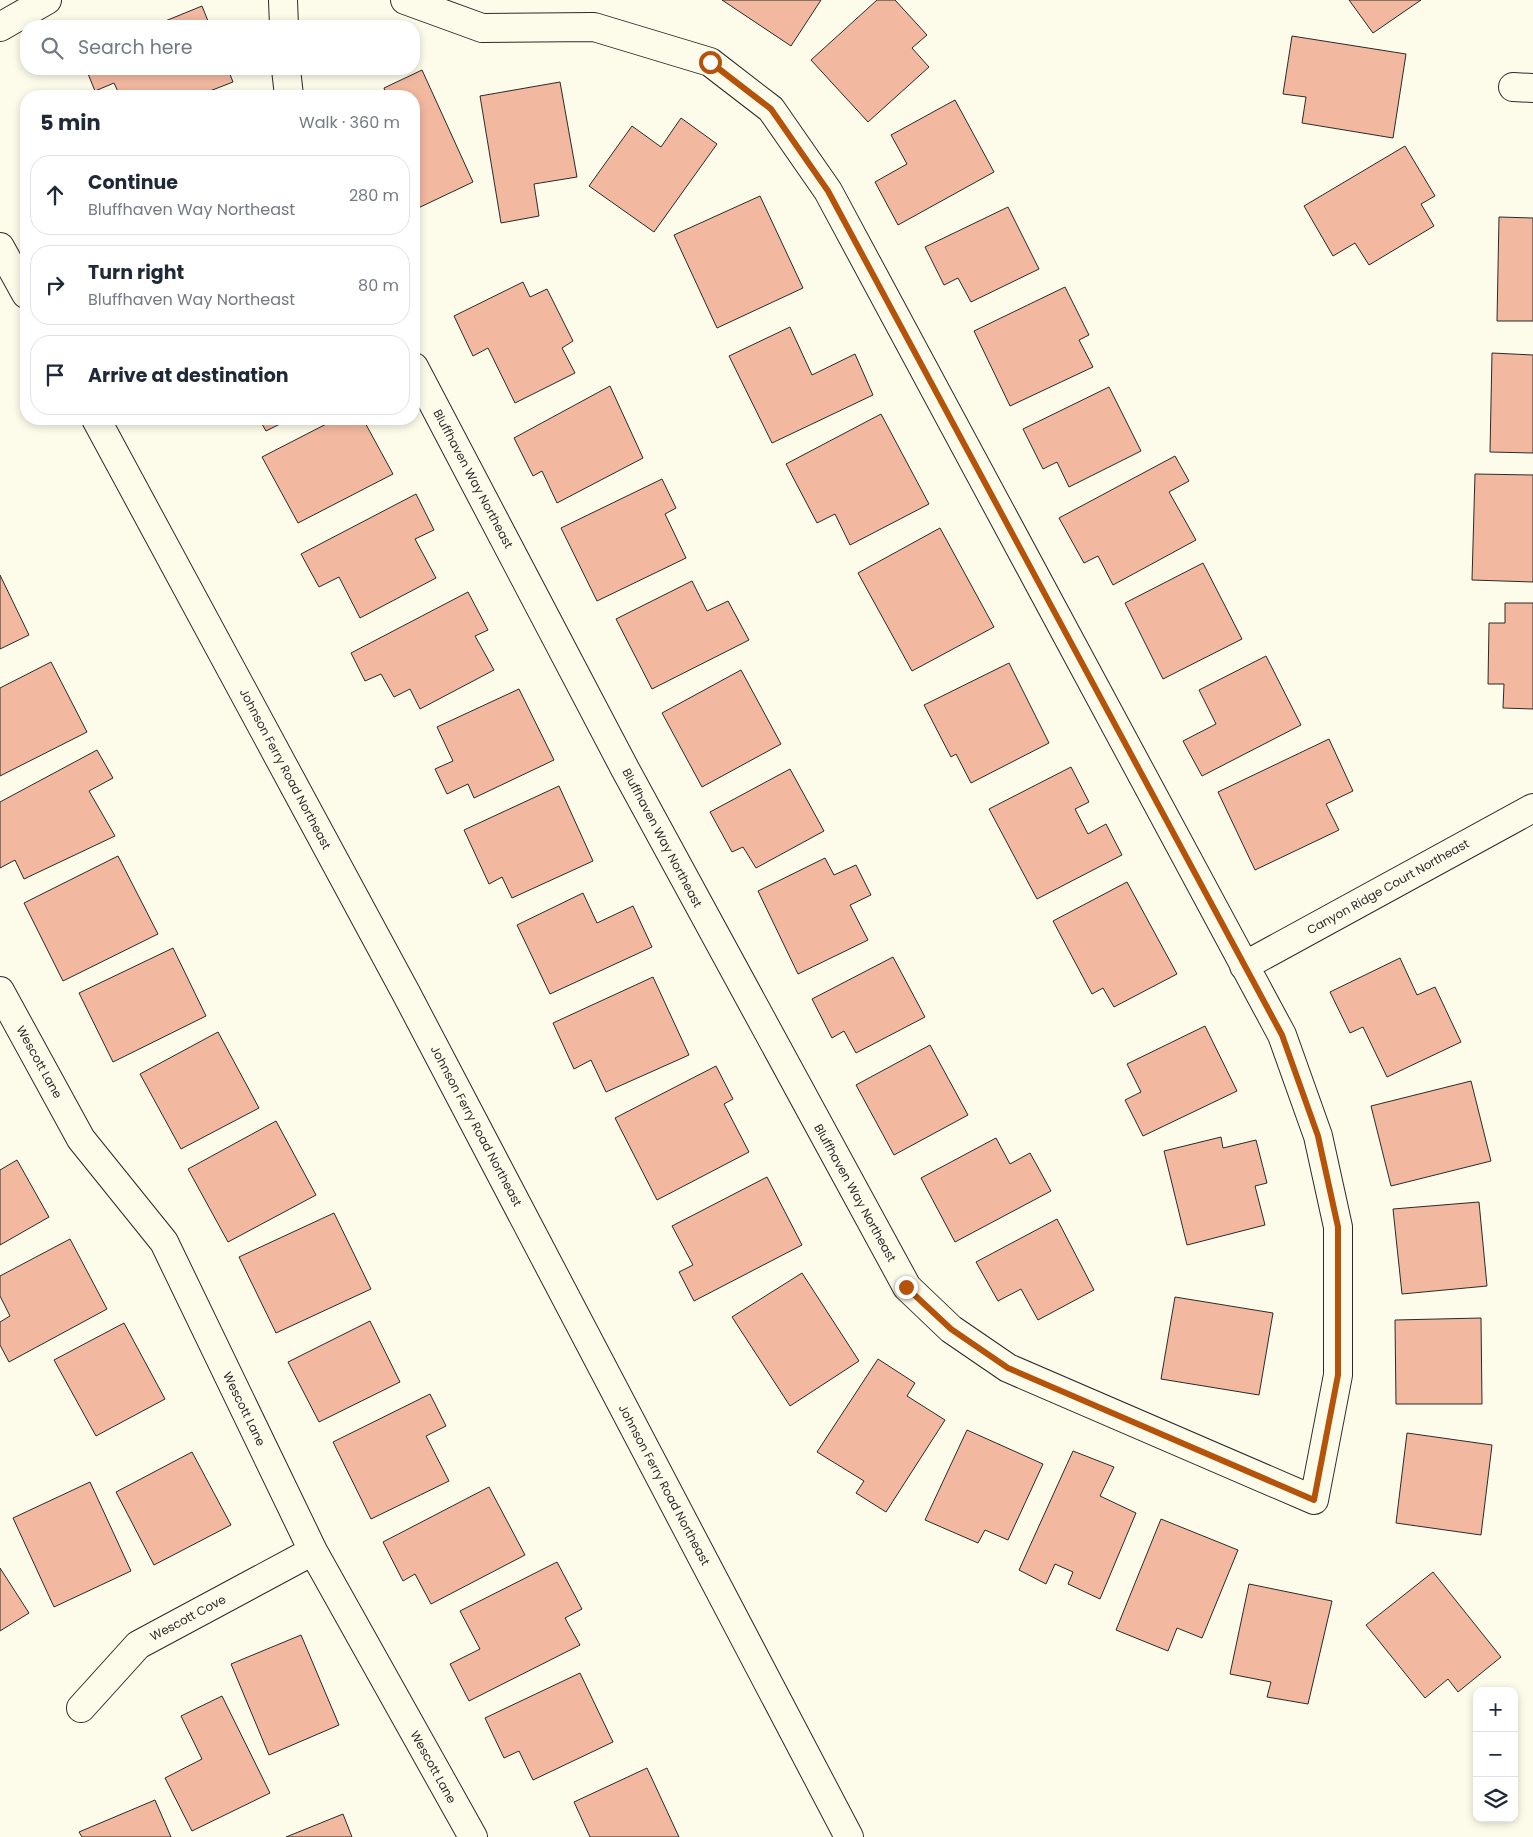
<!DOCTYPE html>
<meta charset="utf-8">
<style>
:root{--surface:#fff;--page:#f6f6f7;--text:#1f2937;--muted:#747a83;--line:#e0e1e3}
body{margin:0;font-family:Poppins,sans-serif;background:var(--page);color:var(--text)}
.controls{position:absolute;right:15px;bottom:15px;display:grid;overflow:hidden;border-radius:10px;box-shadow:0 2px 8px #0003}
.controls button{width:45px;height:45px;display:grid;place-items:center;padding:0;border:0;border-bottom:1px solid var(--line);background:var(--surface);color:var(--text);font:25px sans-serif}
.stop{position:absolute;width:15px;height:15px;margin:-11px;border:4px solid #b45309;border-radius:50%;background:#fff}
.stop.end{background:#b45309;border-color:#fff;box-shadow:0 1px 5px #0008}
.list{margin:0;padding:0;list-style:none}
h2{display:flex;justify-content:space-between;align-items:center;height:65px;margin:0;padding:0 20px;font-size:21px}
h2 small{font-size:16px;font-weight:400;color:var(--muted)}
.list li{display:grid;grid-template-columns:32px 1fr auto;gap:15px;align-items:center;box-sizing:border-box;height:80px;margin:0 10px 10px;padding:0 10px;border:1px solid var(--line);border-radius:20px}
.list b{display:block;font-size:19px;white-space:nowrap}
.list p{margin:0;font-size:16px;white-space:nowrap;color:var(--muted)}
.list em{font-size:16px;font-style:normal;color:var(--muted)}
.icon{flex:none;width:28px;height:28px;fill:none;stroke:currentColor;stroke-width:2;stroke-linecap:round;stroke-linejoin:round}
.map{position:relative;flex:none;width:1533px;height:1837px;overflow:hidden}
.search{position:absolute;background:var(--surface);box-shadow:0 2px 8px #0003;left:20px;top:20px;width:400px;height:55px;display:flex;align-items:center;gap:12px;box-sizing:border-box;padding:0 18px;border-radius:20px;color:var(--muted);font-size:19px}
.panel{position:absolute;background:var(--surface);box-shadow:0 2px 8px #0003;left:20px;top:90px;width:400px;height:335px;border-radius:20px}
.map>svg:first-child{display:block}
</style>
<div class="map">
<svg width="1533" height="1837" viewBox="0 0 1533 1837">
<rect width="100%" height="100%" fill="#fdfbea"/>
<!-- building -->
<path fill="#f2b8a0" stroke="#2b2b2b" d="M722,0H821L791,46Z
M877,0H895L927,35L912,48L929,67L868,122L811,60Z
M1349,0H1421L1373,33Z
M202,6L210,26H153Z
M1292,36L1406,54L1393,138L1302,123L1306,97L1283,94Z
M86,69H228L233,82L197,96H120L114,83L95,91Z
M422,70L473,182L414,210V96H387L384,88Z
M560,82L577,177L534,184L539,216L501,223L480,96Z
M955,100L994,172L898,225L875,182L907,164L891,135Z
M681,118L717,144L654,232L589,186L632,126L661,147Z
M1405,146L1435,196L1421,204L1434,226L1369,265L1355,243L1333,256L1304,206Z
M760,196L803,288L717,328L674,235Z
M1008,207L1039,269L971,302L958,278L944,285L925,247Z
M1499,217L1533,218V321H1497Z
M523,282L530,297L547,289L573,341L562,348L575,373L515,403L488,348L473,356L454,316Z
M1065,287L1089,335L1079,340L1093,367L1010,406L974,331Z
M790,327L812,375L855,354L873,395L772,443L729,356Z
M1492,353L1533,355V453L1490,452Z
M610,386L643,458L557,503L542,471L533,476L514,438Z
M1109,387L1141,451L1069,487L1057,462L1043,469L1023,429Z
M881,414L929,504L850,545L835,514L817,523L786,464Z
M259,419H290L266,431Z
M336,419H363L393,474L298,523L262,457Z
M1175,456L1189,481L1169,492L1196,540L1113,585L1098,556L1084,563L1059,518Z
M1475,474L1533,475V582L1472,580Z
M662,479L676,508L665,514L686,558L597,601L561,528Z
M416,494L434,530L415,539L436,578L360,618L339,577L319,587L301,554Z
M940,528L994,627L912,671L858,573Z
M1203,563L1242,639L1163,679L1125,603Z
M0,575L29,635L0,649Z
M692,581L707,611L728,601L749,640L652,689L616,619Z
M468,592L488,630L475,636L494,670L420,709L410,689L394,697L381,674L365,681L351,653Z
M1505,603H1533V709L1503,708L1504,684H1488L1489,623H1505Z
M1266,656L1301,725L1202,776L1183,741L1216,724L1199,690Z
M51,662L87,732L0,776V688Z
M1009,663L1049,743L971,783L956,754L951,757L924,705Z
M741,670L781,744L702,787L662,713Z
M519,689L554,760L474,798L468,784L447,794L435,769L453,761L437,727Z
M1329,739L1353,791L1326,804L1339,830L1255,870L1218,792Z
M97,750L113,778L89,791L115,836L24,879L15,860L0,868V802Z
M1071,767L1089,802L1075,809L1088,834L1106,824L1122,855L1037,899L989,809Z
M790,769L824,831L756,868L743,847L732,852L710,812Z
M559,786L593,861L512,898L502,877L489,884L464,830Z
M118,856L158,934L63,981L24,903Z
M825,858L834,875L856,865L871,895L850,905L868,940L798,974L758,891Z
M1127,882L1177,974L1114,1007L1103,988L1092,994L1053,921Z
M583,893L597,923L633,906L652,947L550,994L517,925Z
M173,948L206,1016L113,1062L79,993Z
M893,957L925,1017L856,1053L844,1031L832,1038L812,999Z
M1400,958L1417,995L1435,987L1461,1042L1387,1077L1363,1027L1350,1033L1330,992Z
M653,977L689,1055L606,1092L591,1060L574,1069L553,1023Z
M1205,1026L1237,1091L1143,1136L1125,1100L1141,1092L1127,1064Z
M218,1032L259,1108L181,1149L140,1074Z
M930,1045L968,1115L894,1155L856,1085Z
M716,1066L733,1099L724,1104L749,1152L657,1200L615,1118Z
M1471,1081L1491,1161L1391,1186L1371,1106Z
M276,1121L316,1195L228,1242L188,1169Z
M1221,1137L1223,1148L1256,1140L1267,1183L1255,1186L1265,1225L1187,1245L1164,1151Z
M996,1138L1010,1164L1030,1153L1051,1191L955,1242L921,1178Z
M17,1160L49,1217L0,1245V1170Z
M767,1177L802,1245L694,1301L679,1272L693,1265L672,1226Z
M1479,1202L1487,1286L1402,1294L1393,1209Z
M334,1213L371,1289L276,1333L239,1257Z
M1057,1219L1094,1290L1038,1320L1021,1289L998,1301L976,1262Z
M70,1239L107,1309L9,1362L0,1345V1322L10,1316L0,1296V1276Z
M802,1273L859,1361L790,1406L732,1317Z
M1175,1297L1273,1313L1259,1395L1161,1379Z
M1481,1318L1482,1404H1396L1395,1320Z
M370,1321L400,1382L319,1422L288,1362Z
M124,1323L165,1399L96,1436L54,1360Z
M878,1359L915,1383L907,1396L945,1420L886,1512L856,1493L864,1481L817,1452Z
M430,1394L446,1426L426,1436L449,1481L371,1519L333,1442Z
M967,1430L1043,1464L1008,1540L985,1530L978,1543L925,1520Z
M1407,1433L1492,1445L1481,1535L1396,1523Z
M1073,1451L1114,1467L1100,1496L1136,1513L1100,1599L1068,1584L1073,1572L1055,1564L1046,1584L1019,1570Z
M192,1452L231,1525L154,1565L116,1492Z
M90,1482L131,1571L54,1607L13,1518Z
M489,1487L525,1555L431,1604L415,1574L403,1581L383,1542Z
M1161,1519L1238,1550L1202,1638L1177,1628L1168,1651L1116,1630Z
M557,1562L582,1609L565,1618L580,1645L469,1701L450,1664L480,1649L460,1611Z
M0,1568L29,1613L0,1631Z
M1433,1572L1501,1657L1458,1692L1448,1679L1425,1698L1366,1625Z
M1249,1584L1332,1601L1308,1704L1267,1697L1271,1682L1230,1674Z
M301,1635L339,1725L269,1755L231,1664Z
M580,1673L613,1742L533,1780L519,1751L504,1758L485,1718Z
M222,1696L270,1793L192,1831L165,1778L202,1759L181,1716Z
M647,1768L679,1837H590L574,1802Z
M155,1800L171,1837H82L79,1832Z
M343,1814L352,1837H286Z"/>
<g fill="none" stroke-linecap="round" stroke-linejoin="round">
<!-- minor casing -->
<g stroke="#2b2b2b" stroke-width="30">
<path id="minor" d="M283,0L284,26
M405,0L482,28L594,27L710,62L771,109L828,191L1282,1035L1318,1136L1338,1227V1375L1314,1500L1008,1368L951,1329L907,1287L624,767L414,367
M0,27L47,0
M286,69L289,96
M1513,87L1533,88
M1244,966L1533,808
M0,991L81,1139L164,1242L313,1551L473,1837
M81,1708L138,1645L313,1551"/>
</g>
<!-- major casing -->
<g stroke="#2b2b2b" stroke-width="30">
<path id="major" d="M0,247L26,294
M96,419L406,993L849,1837"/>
</g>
<!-- minor -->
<use href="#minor" stroke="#fdfbea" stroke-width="28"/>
<!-- major -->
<use href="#major" stroke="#fdfbea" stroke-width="28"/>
</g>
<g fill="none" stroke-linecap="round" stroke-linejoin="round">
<!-- route -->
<path stroke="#b45309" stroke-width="6" d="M710,62L771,109L828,191L1282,1035L1318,1136L1338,1227V1375L1314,1500L1008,1368L951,1329L906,1287"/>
</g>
<g text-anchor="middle" stroke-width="4" stroke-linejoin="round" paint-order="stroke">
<!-- street labels -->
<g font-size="12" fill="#2b2b2b" stroke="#fdfbea">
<text transform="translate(473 479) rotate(62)" y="4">Bluffhaven Way Northeast</text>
<text transform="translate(285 769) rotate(62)" y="4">Johnson Ferry Road Northeast</text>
<text transform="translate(662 838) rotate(62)" y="4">Bluffhaven Way Northeast</text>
<text transform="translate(1388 887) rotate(-29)" y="4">Canyon Ridge Court Northeast</text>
<text transform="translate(39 1062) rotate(61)" y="4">Wescott Lane</text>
<text transform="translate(476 1126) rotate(62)" y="4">Johnson Ferry Road Northeast</text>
<text transform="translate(855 1193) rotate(61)" y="4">Bluffhaven Way Northeast</text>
<text transform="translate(244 1409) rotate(64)" y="4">Wescott Lane</text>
<text transform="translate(664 1485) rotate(62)" y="4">Johnson Ferry Road Northeast</text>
<text transform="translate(188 1618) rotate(-28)" y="4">Wescott Cove</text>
<text transform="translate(433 1767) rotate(61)" y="4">Wescott Lane</text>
</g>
</g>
</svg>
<div class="controls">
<button>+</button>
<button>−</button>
<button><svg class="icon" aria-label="layers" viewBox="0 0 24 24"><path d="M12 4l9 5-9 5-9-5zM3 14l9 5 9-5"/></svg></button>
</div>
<div class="stop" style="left:710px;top:62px"></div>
<div class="stop end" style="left:906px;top:1287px"></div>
<div class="search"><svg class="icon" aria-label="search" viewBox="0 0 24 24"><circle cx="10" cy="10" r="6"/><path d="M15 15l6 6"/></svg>Search here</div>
<section class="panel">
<h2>5 min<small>Walk · 360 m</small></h2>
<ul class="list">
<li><svg class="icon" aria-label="ahead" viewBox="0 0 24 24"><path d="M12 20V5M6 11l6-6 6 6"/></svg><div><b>Continue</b><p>Bluffhaven Way Northeast</p></div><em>280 m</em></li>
<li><svg class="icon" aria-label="right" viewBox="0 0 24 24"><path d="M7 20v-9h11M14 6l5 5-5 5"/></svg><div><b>Turn right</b><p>Bluffhaven Way Northeast</p></div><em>80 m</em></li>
<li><svg class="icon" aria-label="arrive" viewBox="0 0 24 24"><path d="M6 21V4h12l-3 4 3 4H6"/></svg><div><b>Arrive at destination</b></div></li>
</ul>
</section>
</div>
